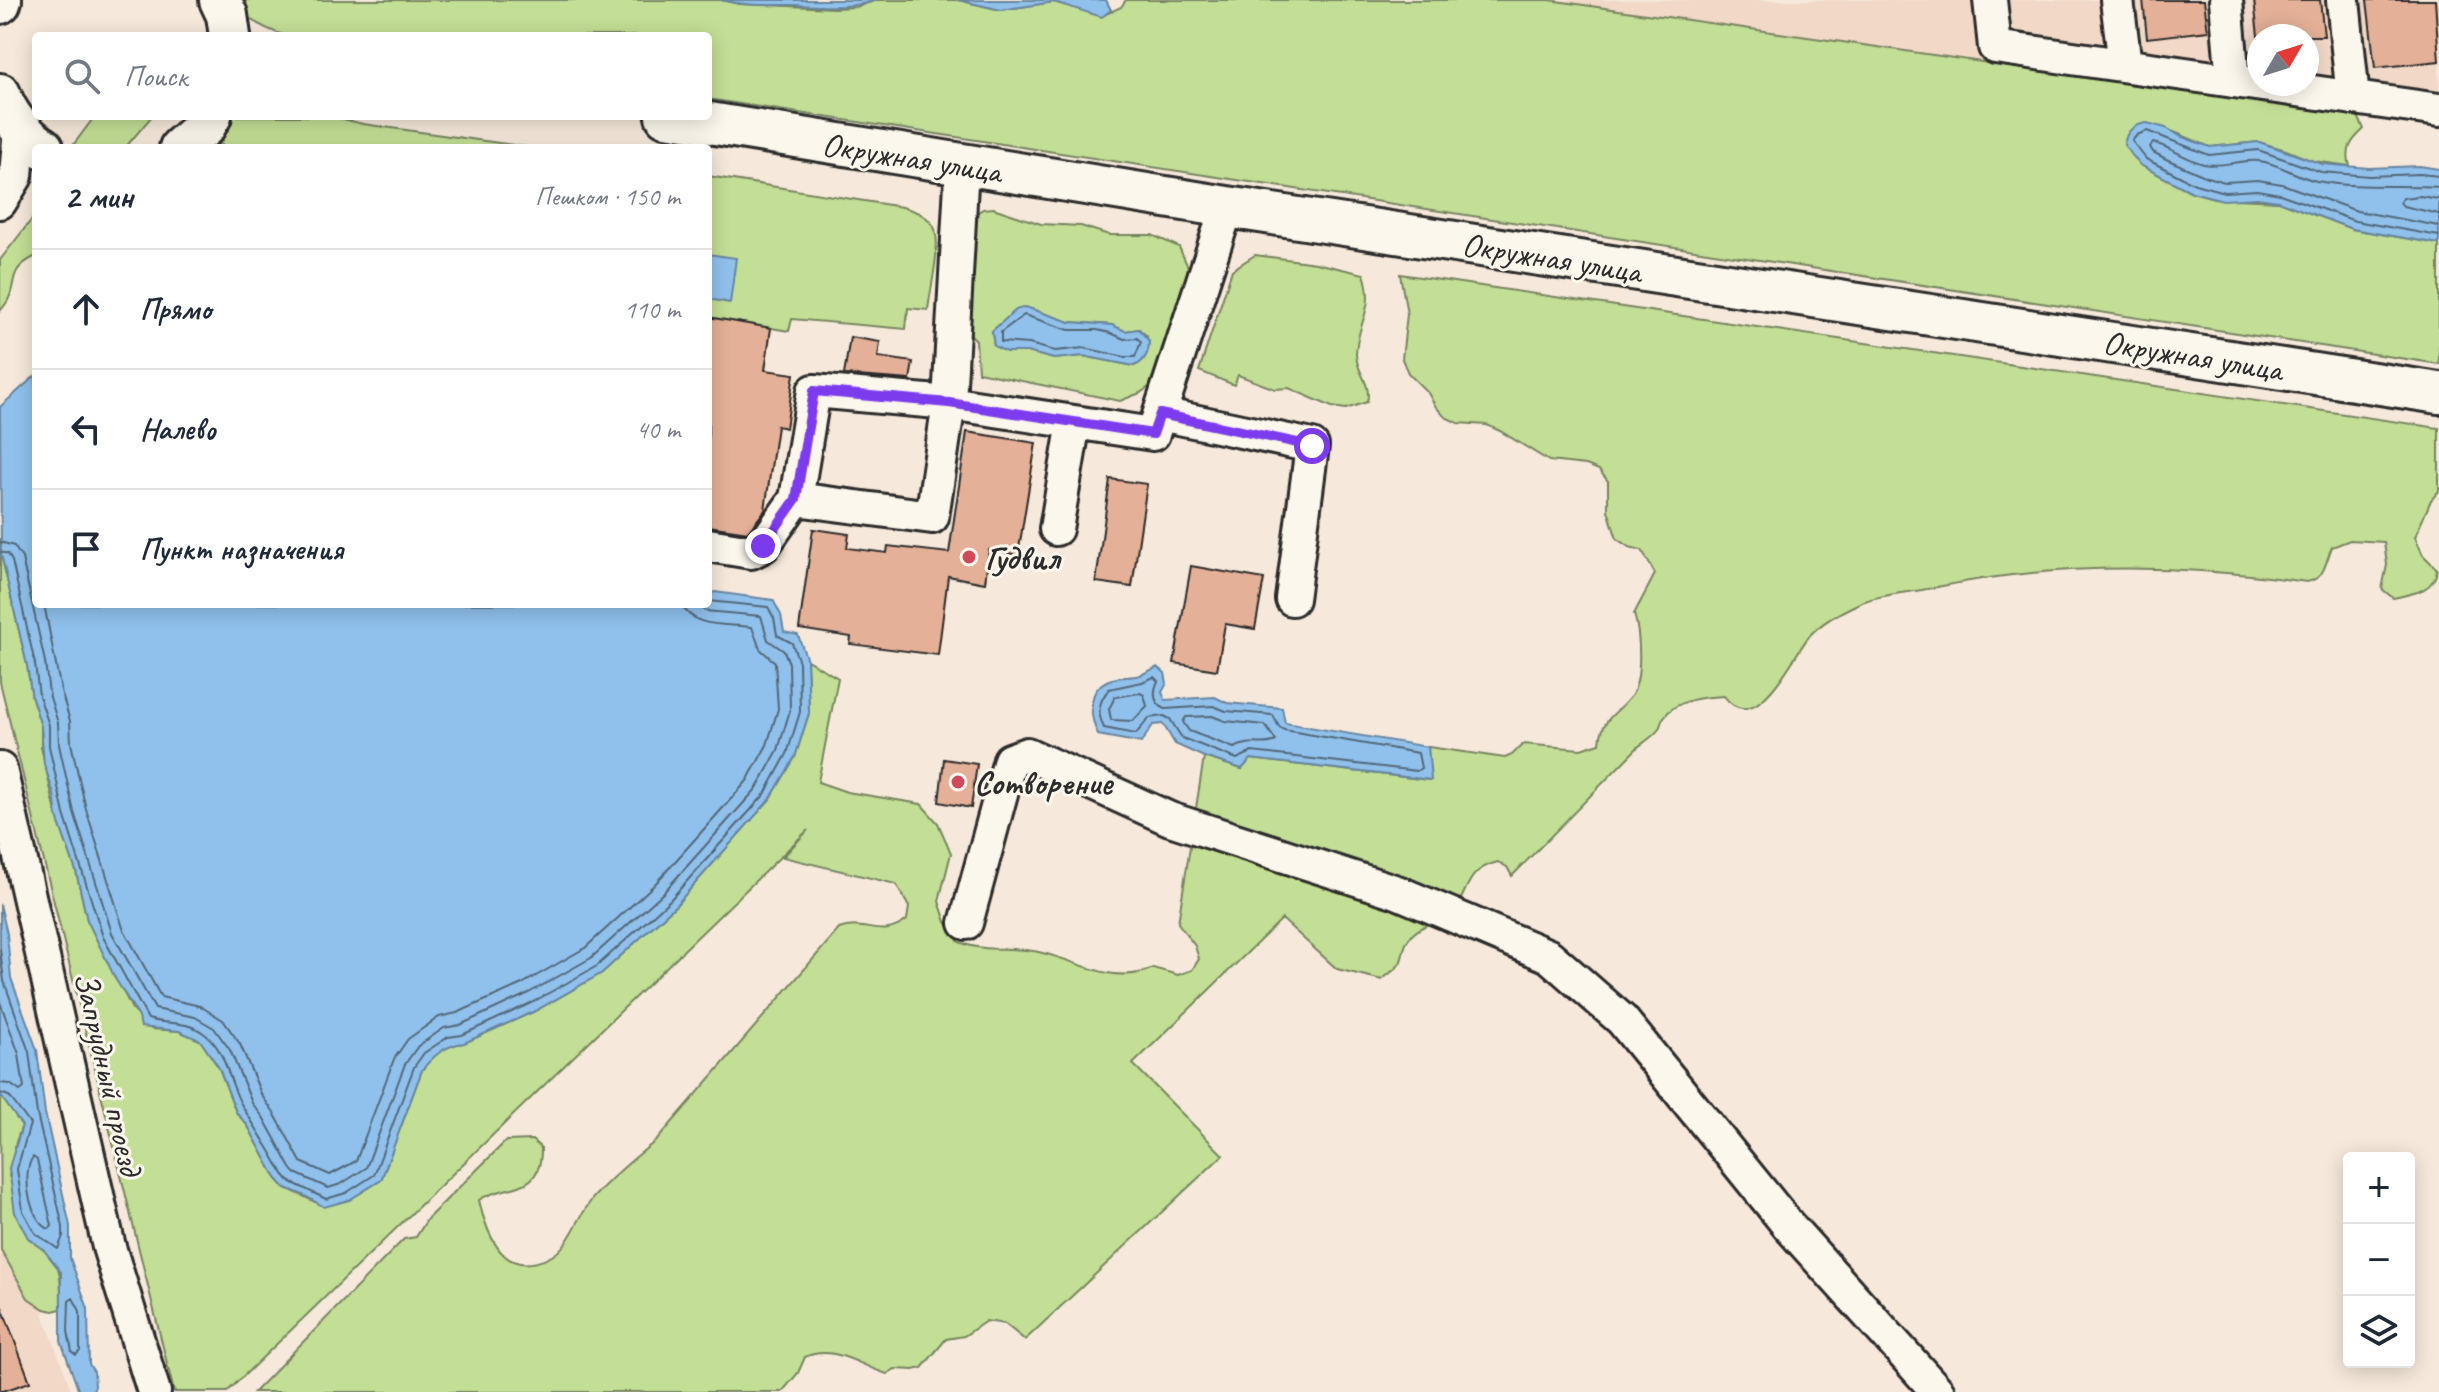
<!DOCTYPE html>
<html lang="ru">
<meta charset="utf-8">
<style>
:root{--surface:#fff;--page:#f2f2f3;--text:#1f2937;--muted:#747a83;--line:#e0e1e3}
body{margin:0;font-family:Caveat,sans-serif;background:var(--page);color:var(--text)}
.controls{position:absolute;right:24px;bottom:24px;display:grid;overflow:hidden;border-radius:8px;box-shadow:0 4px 20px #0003}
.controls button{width:72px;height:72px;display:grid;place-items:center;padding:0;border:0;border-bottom:2px solid var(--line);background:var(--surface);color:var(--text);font:40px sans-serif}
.compass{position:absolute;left:2247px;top:24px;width:72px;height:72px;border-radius:50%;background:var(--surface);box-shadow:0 4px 20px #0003;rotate:51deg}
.stop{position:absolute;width:24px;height:24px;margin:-18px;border:6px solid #7c3aed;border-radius:50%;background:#fff}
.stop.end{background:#7c3aed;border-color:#fff;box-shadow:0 2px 8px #0008}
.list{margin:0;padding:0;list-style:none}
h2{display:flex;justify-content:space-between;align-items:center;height:104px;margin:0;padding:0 32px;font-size:34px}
h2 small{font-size:26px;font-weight:400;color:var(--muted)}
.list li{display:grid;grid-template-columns:52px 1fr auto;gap:24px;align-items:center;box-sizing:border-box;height:120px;padding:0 32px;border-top:2px solid var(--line)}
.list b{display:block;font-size:30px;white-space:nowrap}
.list em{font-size:26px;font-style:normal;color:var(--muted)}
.icon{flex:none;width:44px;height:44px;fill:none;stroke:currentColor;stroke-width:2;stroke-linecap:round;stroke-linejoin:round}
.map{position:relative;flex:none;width:2439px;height:1392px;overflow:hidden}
.search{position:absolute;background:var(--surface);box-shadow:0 4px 20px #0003;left:32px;top:32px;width:680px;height:88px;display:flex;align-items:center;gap:20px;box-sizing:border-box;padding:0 28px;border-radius:8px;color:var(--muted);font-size:30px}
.panel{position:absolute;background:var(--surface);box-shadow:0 4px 20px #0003;left:32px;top:144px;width:680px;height:464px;border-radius:8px}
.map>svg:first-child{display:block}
</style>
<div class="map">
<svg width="2439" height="1392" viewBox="0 0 2439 1392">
<rect width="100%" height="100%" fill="#f6e9db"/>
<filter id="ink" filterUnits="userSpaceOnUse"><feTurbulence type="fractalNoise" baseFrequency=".0125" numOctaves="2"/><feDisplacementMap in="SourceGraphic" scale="16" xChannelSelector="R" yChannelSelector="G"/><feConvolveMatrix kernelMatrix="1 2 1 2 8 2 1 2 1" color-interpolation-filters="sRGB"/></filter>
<g filter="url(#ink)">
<!-- built -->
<path fill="#f1d8c7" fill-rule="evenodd" d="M1548,0H2439V129ZM2259,36H2307V84H2259Z
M0,1197L72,1392H0Z"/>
<!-- green -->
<path fill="#c3de95" stroke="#778460" stroke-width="2" fill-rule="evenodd" d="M225,0H721L739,4L834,8L856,7L877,0H958L1001,10L1054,2L1102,16L1121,7L1126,0H1549L2358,116L2364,129C2351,141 2345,149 2350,166L2313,161L2286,150L2259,142L2210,147L2174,132L2141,165L2192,192L2214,198L2278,201L2352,229L2439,244V364L708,99V36H287C264,30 243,16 225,0Z
M95,116H152L125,148H71Z
M192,116H331L363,124L535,148H225Z
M708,176L902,207C914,210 928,215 934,227C942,242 930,291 928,310L908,308L906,329L792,319L789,331L708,317Z
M993,208L1041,224L1081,226L1109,235H1152L1179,247L1188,267L1184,288L1170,330V342L1149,387L1140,393L1120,401L978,372L976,340L966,330L975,214L983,209ZM1025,307L1070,322L1112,325L1125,331L1139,329L1147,336C1148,349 1148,361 1134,366L1083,356L1054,359L1027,352H1011L994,346L992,331Z
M36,214V256C1,273 23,287 0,311V260Z
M1255,255L1316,263L1364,274C1376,310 1357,321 1356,354C1356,372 1372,383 1367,402L1346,409L1332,407L1289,388L1275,389L1238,375L1234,385L1199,371L1232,270Z
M1400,274L2439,428V491L2431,500L2415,537L2423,555L2437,569C2435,592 2411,594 2393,598L2382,589L2387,565L2384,542L2350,540L2332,547C2325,562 2326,578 2307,582C2181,564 2052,562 1927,589C1906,593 1881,594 1862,602C1844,610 1825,620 1811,634C1794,652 1757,740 1724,696C1704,697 1677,699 1664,717C1661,720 1661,725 1659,729C1654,736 1646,741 1639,746L1512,876L1507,867L1498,862C1461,871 1471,896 1449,913C1435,923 1418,925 1408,940C1404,946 1404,951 1402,958C1400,968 1389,973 1382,980L1337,969L1282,919L1133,1064L1223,1155L1025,1340L1005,1324L986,1321L964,1336L946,1339L922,1368L914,1370L895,1369L887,1374C861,1366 833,1344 805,1357L798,1373L782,1392H254L404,1239L416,1237L428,1218L506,1141L532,1140L541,1148C542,1197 505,1182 479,1200C482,1216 491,1243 504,1255C521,1271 551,1262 564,1245C575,1231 581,1213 593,1198C612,1176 634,1158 657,1140L839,929C865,919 881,941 907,920L909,907L896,884L783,857L808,830L227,1392H174L0,682V538L1,554L27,665L32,698L41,726V747L57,817L76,871L87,920L132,1009L151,1029L179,1031L200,1040L219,1068L236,1112L248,1126L276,1178L284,1187L315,1202L349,1200L381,1180L422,1070C433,1055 445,1045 464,1043L535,1011L602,973L676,905L771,798L795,757L809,713L807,660L838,678L818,782L847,792L921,804L938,823L951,853L939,901L946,922L959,942C987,953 1006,946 1033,951C1073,957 1113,988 1153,968L1178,975L1192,970L1199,959L1195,946L1178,923L1204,757L1242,769L1250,759L1430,780L1428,747L1505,758L1512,755L1523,744L1581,749L1600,743C1602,717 1616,715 1631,696C1643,680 1640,633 1634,614L1655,574L1642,550L1629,547L1617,539L1608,510V481L1599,470L1586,465L1549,461L1500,431L1487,425L1458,423L1445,417L1436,407L1428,393L1408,373L1402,359L1407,314Z
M0,1095L22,1125L16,1142L9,1176L35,1244C66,1263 60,1278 61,1309L53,1311L44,1309L28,1298L1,1250Z"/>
<!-- water -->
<path fill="#90c1ec" stroke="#68859f" stroke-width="2" d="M721,0H877C848,10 820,5 790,5C766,5 744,6 721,0Z
M958,0H1106L1111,10L1102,17L1054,2L1001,10Z
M2147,123L2166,128L2182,137L2210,147L2259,142L2322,164L2369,168L2420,166L2439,169V244L2352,229L2278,201L2257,198L2223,200L2192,192L2140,165L2124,145C2126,131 2133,125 2147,123Z
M708,254L736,258L730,303L708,299Z
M1025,307L1070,322L1112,325L1125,331L1139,329L1149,341C1149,352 1145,362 1134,366L1083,356L1054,359L1027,352H1006L994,346L992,331L1016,310Z
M36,375V604H708V594L715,592L773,600L781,615L784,632L798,635L807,660L809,713L795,757L771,798L676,905L602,973L535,1011L464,1043C445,1045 433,1056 422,1070L381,1180L349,1200L324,1207L305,1196L284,1187L276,1178L248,1126L236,1112L219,1068L200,1040L179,1031L141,1027L139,1017L116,980L87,920L76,871L57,817L54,794L44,764L41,726L32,698L27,665L1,554L0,407Z
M1158,667L1165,673L1167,683L1162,692L1165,700L1215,697L1227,703L1282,708L1285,723L1428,747L1431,780L1251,759L1242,769L1204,757L1175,744L1163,724L1153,725L1141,743L1098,735C1090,717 1086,689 1109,680C1119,676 1130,678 1140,675C1146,673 1152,669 1158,667Z
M0,904L7,934L11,978L37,1050L45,1113L70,1226V1258L88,1309L89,1364L94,1372L95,1386L92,1392H79L61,1341V1272L43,1249L28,1238L15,1213L9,1168L22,1126L0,1095Z"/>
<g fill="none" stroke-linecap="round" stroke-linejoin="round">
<!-- shore -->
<path stroke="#536778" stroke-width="2" d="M2439,176L2420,174L2369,176L2321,172L2258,150L2209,155L2147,131L2137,135L2132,141L2146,159L2195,184L2224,192L2257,190L2280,194L2355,221L2439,236
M2439,187C2399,184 2357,189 2317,181C2296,177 2279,163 2259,161C2240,159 2223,168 2204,164C2186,160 2170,146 2153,143L2150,147L2153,152L2166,159L2207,177L2225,182L2258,180L2282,184L2357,211L2439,226
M2439,199L2420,196L2403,198L2400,202L2403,206L2439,214
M1024,315L1069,330H1097L1111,333L1124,339L1137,338L1141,342L1135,357H1125L1084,348L1055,351L1029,344L1001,342V332Z
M0,542L14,546L22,558L45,662L49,694L58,723L59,745L74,812L112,933L155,1009L195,1017L214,1028L230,1050L252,1103L263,1117L291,1168L295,1173L328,1188L341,1184L366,1168L405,1064L418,1046L444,1028L460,1025L527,994L591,958L663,893L757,788L778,750L790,710L789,663L784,651L768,640L761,616L705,611L695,604
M0,552L8,554L12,561L35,664L39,696L49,725V746L64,814L103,937L148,1019C166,1025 185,1020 202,1032C228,1049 228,1085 244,1109C257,1130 271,1151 283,1174L289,1181L326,1199L346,1193L374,1175L414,1067L424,1053L448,1037L462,1035L531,1003L597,966L670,900L765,794L787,754L800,712L799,662L792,643L777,635L774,618L768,607L708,601
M44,604L61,691L70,721L71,743L86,809L123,928L161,997L200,1006L223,1020L240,1044L262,1096L273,1111L301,1162L330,1175L356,1161L394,1059L408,1039L439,1017L457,1013L522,984L585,948L654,885L747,781L767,745L778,709L775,662L760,649L752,627C726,623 695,630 681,604
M1154,677L1158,681C1153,692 1153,703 1165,709L1213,706L1226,711L1273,715L1279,727L1284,730L1418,753L1421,768L1417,771L1252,752L1237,759L1182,738L1170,719L1164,716L1149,718L1136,734L1104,728C1097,713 1098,702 1109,689L1142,682Z
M1140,693L1144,695L1147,706L1133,721L1111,720L1109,709L1115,697Z
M1212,716L1225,721L1265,725L1276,741C1263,747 1253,739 1234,748L1189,731L1183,722L1186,717Z
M0,949L4,981L29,1052L37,1114L63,1227V1236L58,1249L35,1233L23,1211L17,1169L30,1124L9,1096L0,1093
M0,1002L19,1054L24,1088L20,1091L10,1084L0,1083
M33,1157L37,1160L52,1226L49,1229C29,1220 21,1173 33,1157Z
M73,1298L80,1311V1351L76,1355L72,1352L68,1331L69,1301Z"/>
</g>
<!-- building -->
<path fill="#e4b097" stroke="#2b2b2b" stroke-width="2" d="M2143,0H2204L2208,31L2147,38Z
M2254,0H2320L2324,36H2258Z
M2367,0H2435L2439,61L2375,68Z
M708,317L771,328L765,370L794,374L786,428L777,426L765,510L748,532L708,526Z
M850,337L880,342L878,357L913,362L910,380L844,375Z
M967,432L1036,443L1018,555L989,550L985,583L948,576L938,655L850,644L851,637L799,629L813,529L849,534L847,548L887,553L888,546L949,553Z
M1110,479L1147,484L1132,587L1096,582Z
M1191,566L1264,579L1255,629L1225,624L1217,670L1174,663Z
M944,759L977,764L971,808L939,802Z
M2,1307L30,1382L0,1392V1308Z"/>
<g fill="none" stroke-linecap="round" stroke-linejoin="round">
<!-- minor casing -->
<g stroke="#2b2b2b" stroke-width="38">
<path id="minor" d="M1990,0L1995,47L2439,110
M2117,0L2125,65
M2226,0L2233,81
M2343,0L2353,98
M0,202L16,176L20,128
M1160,414L1312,446L1292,599
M796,499L932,517L949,403L962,165
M1056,529L1074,422
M708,545L751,552L763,546L796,499L814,391L949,403L1153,434L1227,207
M0,769L109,1247L154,1392
M966,923L1010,760L1027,754L1170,819L1397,892L1549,956L1622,1020L1788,1225L1938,1392"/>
</g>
<!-- major casing -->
<g stroke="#2b2b2b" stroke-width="46">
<path id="major" d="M220,0L227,15L230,36
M0,3L1,0
M0,94C8,116 24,136 43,148
M666,116L1227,207L2439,393
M180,148L205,126L211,116"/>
</g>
<!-- minor -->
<use href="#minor" stroke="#fbf7ec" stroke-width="32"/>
<!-- major -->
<use href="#major" stroke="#fbf7ec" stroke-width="40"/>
</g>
</g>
<g fill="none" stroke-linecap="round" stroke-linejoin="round" filter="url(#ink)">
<!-- route -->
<path stroke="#7c3aed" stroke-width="10" d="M763,546L796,499L814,391L949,403L1153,434L1160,414L1312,446"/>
</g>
<!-- markers -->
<g fill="#d1495b" stroke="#fbf7ec" stroke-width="3">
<circle cx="969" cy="557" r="8"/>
<circle cx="958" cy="782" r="8"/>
</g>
<g text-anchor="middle" stroke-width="6" stroke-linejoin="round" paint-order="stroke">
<!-- street labels -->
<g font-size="34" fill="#2b2b2b" stroke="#fbf7ec">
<text transform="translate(912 157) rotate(9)" y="12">Окружная улица</text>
<text transform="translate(1552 257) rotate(9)" y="12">Окружная улица</text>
<text transform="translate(2193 355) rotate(9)" y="12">Окружная улица</text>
<text transform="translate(109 1073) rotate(77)" y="12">Запрудный проезд</text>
</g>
<!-- poi labels -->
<g font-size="34" font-weight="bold" fill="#2b2b2b" stroke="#fbf7ec" text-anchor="start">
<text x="985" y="569">Гудвил</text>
<text x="974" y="794">Сотворение</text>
</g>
</g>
</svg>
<div class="controls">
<button>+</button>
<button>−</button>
<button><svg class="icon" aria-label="layers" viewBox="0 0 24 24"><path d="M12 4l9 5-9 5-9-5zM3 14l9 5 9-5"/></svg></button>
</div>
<svg class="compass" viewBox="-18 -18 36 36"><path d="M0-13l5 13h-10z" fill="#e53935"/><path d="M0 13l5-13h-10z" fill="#747a83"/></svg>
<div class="stop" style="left:1312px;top:446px"></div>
<div class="stop end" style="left:763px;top:546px"></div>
<div class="search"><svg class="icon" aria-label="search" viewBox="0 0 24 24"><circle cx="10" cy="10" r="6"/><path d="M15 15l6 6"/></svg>Поиск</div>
<section class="panel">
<h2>2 мин<small>Пешком · 150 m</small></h2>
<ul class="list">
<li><svg class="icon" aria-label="ahead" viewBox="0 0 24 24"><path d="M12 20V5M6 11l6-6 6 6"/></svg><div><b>Прямо</b></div><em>110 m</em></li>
<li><svg class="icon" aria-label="left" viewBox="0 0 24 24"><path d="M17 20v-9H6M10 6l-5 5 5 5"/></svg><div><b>Налево</b></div><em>40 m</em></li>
<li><svg class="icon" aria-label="arrive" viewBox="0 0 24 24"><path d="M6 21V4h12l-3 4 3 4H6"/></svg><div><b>Пункт назначения</b></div></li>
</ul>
</section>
</div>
